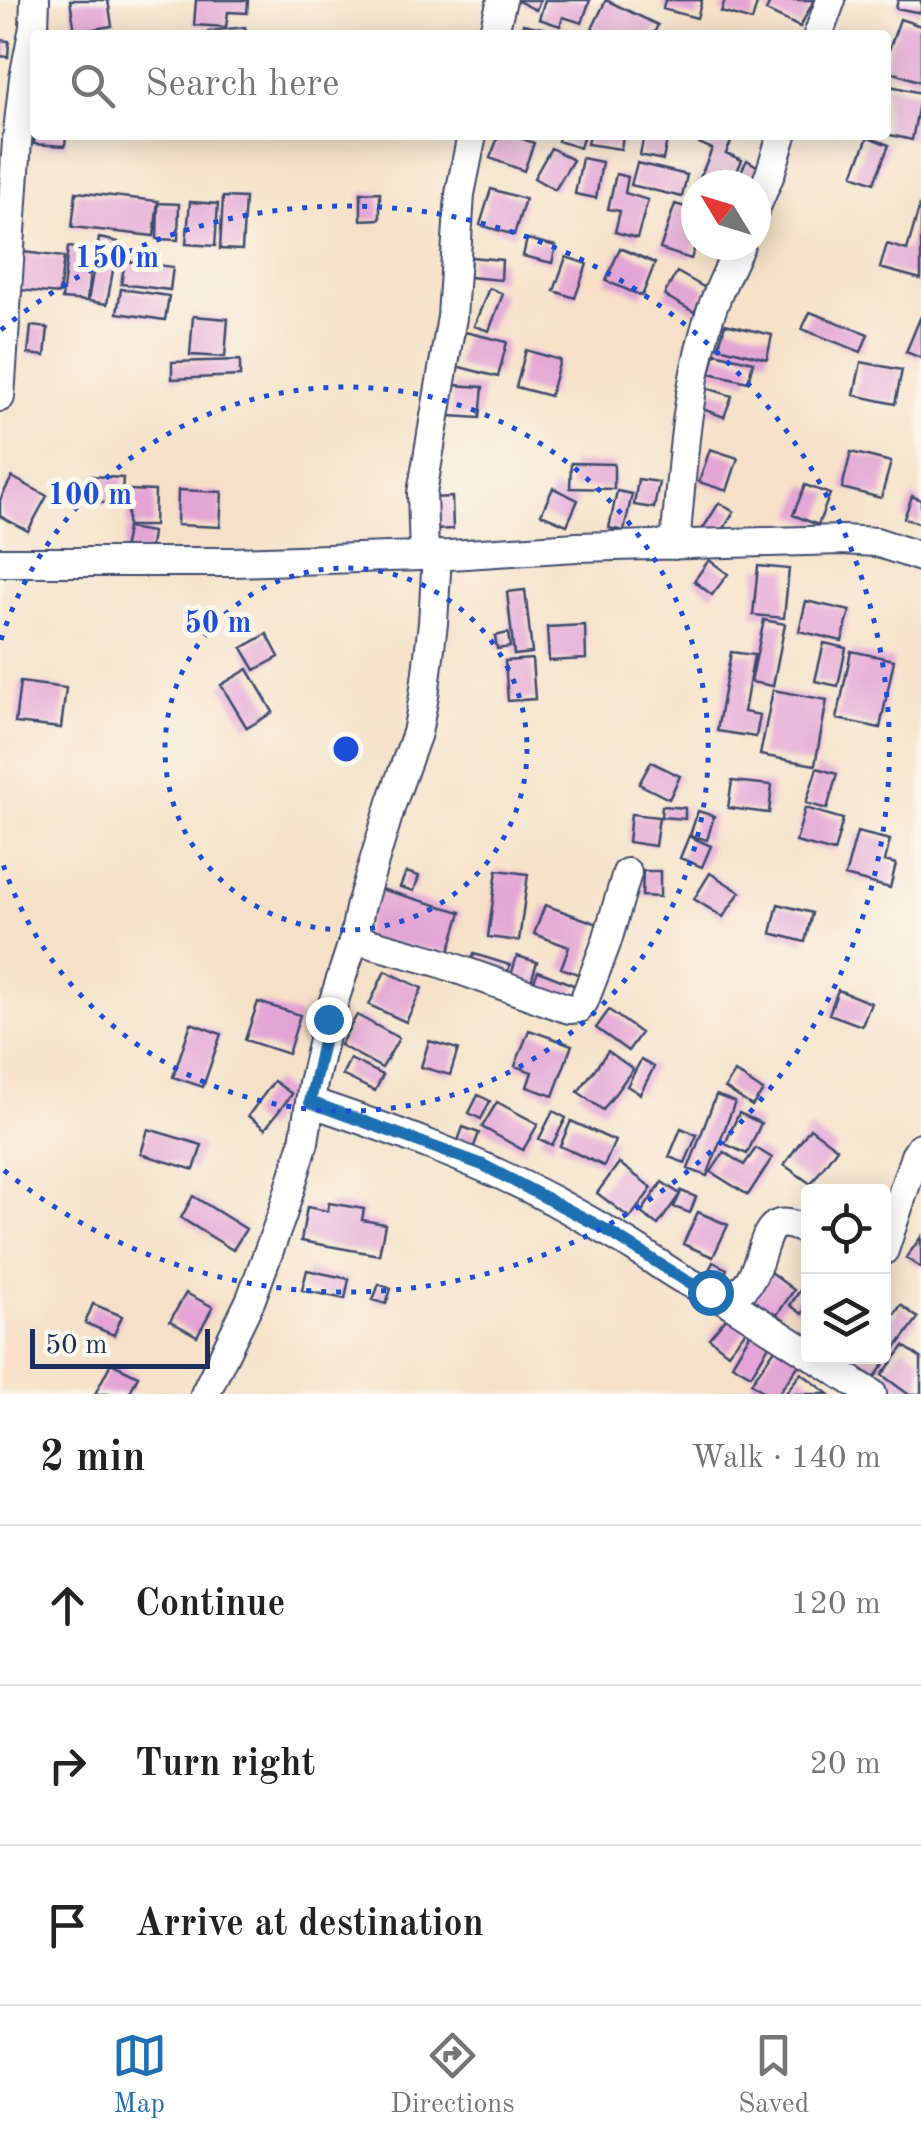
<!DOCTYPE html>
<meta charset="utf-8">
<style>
:root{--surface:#fff;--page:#f2f2f2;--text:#222;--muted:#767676;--line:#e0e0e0;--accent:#1f6fb2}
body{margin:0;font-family:"Old Standard TT",serif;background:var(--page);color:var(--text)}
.controls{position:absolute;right:30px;bottom:30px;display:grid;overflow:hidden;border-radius:10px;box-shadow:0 5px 25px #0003}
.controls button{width:90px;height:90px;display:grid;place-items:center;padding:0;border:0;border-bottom:2px solid var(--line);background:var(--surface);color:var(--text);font:50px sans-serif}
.compass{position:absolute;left:681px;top:170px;width:90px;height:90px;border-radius:50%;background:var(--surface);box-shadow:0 5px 25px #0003;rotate:308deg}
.scale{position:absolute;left:30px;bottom:25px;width:180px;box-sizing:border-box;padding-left:10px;border:5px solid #1b2f5e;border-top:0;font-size:28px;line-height:35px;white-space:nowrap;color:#1b2f5e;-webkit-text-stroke:8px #fbf7ec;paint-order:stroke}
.stop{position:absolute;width:30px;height:30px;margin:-22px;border:8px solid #1f6fb2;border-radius:50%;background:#fff}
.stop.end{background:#1f6fb2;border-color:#fff;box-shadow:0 2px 10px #0008}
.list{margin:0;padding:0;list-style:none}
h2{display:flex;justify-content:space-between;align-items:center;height:130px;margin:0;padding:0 40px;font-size:42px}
h2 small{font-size:32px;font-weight:400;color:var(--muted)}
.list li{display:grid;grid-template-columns:65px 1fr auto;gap:30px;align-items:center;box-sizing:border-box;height:160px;padding:0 40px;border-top:2px solid var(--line)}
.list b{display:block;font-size:38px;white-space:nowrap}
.list em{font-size:32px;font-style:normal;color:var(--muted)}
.icon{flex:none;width:55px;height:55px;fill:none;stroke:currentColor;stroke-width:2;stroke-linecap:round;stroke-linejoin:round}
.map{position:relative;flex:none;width:921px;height:1394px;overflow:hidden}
.search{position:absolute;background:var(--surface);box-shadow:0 5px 25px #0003;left:30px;right:30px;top:30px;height:110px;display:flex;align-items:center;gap:25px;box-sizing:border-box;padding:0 35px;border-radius:10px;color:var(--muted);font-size:38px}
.sheet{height:610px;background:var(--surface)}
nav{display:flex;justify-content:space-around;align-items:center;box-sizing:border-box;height:140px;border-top:2px solid var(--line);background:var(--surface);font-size:28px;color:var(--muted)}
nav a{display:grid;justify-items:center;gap:5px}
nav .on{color:var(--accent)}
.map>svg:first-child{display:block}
</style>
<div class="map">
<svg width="921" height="1394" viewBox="0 0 921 1394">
<rect width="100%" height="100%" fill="#fbf7ec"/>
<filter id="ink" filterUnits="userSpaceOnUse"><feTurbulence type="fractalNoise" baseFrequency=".01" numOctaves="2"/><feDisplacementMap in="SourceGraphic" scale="20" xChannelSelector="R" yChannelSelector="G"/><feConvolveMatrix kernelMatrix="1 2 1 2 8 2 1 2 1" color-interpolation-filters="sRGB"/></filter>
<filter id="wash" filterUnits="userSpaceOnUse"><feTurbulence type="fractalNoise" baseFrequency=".0048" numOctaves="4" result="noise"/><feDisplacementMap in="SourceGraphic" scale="40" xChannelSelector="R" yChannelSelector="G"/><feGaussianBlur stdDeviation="2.25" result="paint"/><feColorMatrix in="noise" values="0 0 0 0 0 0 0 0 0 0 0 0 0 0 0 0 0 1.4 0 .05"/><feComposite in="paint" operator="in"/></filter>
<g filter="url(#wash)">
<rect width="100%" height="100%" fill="#f6e1c8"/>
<g id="blocks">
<!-- building -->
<path fill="#e3a6d4" d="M70,0H108L112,26L75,32Z
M196,0H248L247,13L228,12L226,27L194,25Z
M516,0H540L536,10Z
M545,0H590L582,23L563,17L560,26L539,19Z
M606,0L658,25L653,35H589Z
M665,0H702L697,18L663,9Z
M725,0H758L752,21L721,12Z
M771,0H814L800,27L766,11Z
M898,0H921V13L896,8Z
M900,19L921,26V82L886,70V58Z
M523,24L565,33L564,35H521Z
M245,27L246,35H208V31Z
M0,40L9,41L8,57L0,56Z
M886,85L921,93L912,140L886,134Z
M35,135H66L65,146L34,144Z
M499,135H512L534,143L524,171L490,158Z
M560,135H584L580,148L558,141Z
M589,135H623L621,149L587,144Z
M644,135H668L663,160L640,155Z
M692,135H734L726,153L742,160L735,176L720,170L714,185H697L712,149L690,139Z
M868,137L889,145L874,183L853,175Z
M551,148L573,160L555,190L534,178Z
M582,158L602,162L596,198L575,194Z
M747,160L760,168L752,185H744L736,181Z
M637,163L687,175L682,197L631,185Z
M616,174L628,177L625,193L648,200L637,238L615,232L620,211L608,209Z
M491,189L525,199L514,235L480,225Z
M76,192L158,201L154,236L72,227Z
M380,192V219L361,220V193Z
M223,197L245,198L242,250L220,249Z
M190,202L218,204L215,246L186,244Z
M158,203L179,204L178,240L157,239Z
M675,204L696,210V244L691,259L660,249Z
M920,205H921V279L880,268L887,244L907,250Z
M99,238L118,242L107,304L88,301Z
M527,239L556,246L552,263L523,256Z
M68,247L92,250L87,301L62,299Z
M620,248L655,263L642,296L606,281Z
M23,252L64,257L59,294L19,290Z
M471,257L502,260L501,280L469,277Z
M566,257L587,264L575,298L554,291Z
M125,261L173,267L170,290L121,284Z
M677,272L707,289L694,312L664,295Z
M489,288L503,294L489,331L474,326Z
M121,289L169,296L165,320L117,313Z
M810,312L868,334L861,352L802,329Z
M193,316L228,319L225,357L190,355Z
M921,316V358L906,352Z
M725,324L772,335L767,359L719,347Z
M31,326L48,328L45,356L28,354Z
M465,332L507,342L498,377L456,366Z
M526,350L560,360L550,396L516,387Z
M715,353L753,362L748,382L710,373Z
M240,360V376L172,379V362Z
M861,362L902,370L895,404L854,395Z
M453,385L483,387L480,418L450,416Z
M707,388L732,396L724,417L700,408Z
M710,449L738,458L727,491L699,482Z
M851,452L891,462L881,498L842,488Z
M571,463L614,464V489L570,488Z
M91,476L123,478L121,504L89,502Z
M12,477L47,496L28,531L0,516V500Z
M638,479L659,482L654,508L634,505Z
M805,485L830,494L818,525L793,515Z
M553,488L578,500L567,525L541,514Z
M128,490L155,491L154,526H127Z
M178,490L222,492L220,527L177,525Z
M617,491L632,494L624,531L609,528Z
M912,496L921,500V524L904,518Z
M452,497L453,529L432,530L431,498Z
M719,503L734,512L717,540L702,530Z
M127,528L152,532L149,555L123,551Z
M709,560L728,574L712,595L694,581Z
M758,566L789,569L784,618L753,615Z
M525,590L532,653L514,655L507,592Z
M806,601L850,611L842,641L799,631Z
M764,620L785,624L773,686L751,682Z
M585,625L586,659L549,661L547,627Z
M508,633L510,647L497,649L495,636Z
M267,634L279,657L255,670L242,648Z
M824,643L846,648L838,686L815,681Z
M851,651L894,660L880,728L837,719Z
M731,652L754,655L744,712L760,715L756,737L717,731Z
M532,659L535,699L508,701L505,661Z
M248,669L273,712L247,728L221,685Z
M20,682L66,688L61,728L15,723Z
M773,690L827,700L815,765L760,755Z
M651,762L680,776L669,799L639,784Z
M817,768L837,774L827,809L806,803Z
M732,781L772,785L769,813L728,808Z
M662,806L685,808V819L661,817Z
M805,808L843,819L834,852L796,842Z
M698,811L714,816L707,840L690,835Z
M631,814L659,817L655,846L628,842Z
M857,832L890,840L885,861L896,864L890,888L845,876Z
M689,836L711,846L702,867L680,858Z
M497,870L528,874L519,941L488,937Z
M643,871H660V897L642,896Z
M406,872L419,876L414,891L400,887Z
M710,873L740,892L723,917L694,899Z
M377,888L461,912L449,952L362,940Z
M778,904L812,913L805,942L771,933Z
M545,905L598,924L580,975L561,968L569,947L534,934Z
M474,954L510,965L504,983L468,972Z
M517,956L537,962L528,991L508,985Z
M385,971L422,988L406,1022L369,1005Z
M538,971L576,986L569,1005L530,991Z
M838,990L871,1003L862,1026L829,1014Z
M258,1002L300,1015L288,1054L245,1040Z
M609,1010L641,1033L628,1051L596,1028Z
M357,1015L399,1038L382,1068L340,1045Z
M191,1023L221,1034L203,1087L173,1077Z
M529,1030L572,1045L553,1096L527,1087L532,1072L515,1066Z
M429,1041L458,1049L450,1075L421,1067Z
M608,1051L633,1069L603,1110L578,1092Z
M350,1059L383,1075L375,1091L342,1075Z
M641,1060L654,1067L640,1094L627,1086Z
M735,1072L763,1091L752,1106L725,1088Z
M274,1081L292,1094L265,1129L248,1116Z
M478,1095L490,1101L481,1119L469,1113Z
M716,1095L735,1102L707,1176L688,1169Z
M497,1102L538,1124L523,1150L482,1127Z
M553,1111L566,1118L552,1145L539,1139Z
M739,1113L761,1123L747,1154L725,1144Z
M571,1121L615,1141L604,1166L560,1146Z
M463,1127L479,1133L470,1157L454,1152Z
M681,1128L697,1135L685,1163L669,1157Z
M810,1128L837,1148L811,1184L784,1165Z
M148,1129L202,1145L194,1170L141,1154Z
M756,1148L772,1158L748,1195L711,1172L724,1152L744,1165Z
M619,1163L652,1188L630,1218L597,1193Z
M662,1182L680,1194L681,1191L696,1197L690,1213L674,1207L680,1194L658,1225L641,1213Z
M193,1196L246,1229L233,1250L181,1218Z
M329,1203L364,1209L362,1220L385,1224L379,1255L301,1241L307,1207L328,1211Z
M698,1212L728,1225L713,1257L683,1244Z
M921,1237V1268L906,1258Z
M713,1262L727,1269L716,1292L702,1285Z
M307,1270L349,1279L345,1299L302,1290Z
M770,1272L794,1290L776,1316L752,1299Z
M808,1279V1305L802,1314L790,1305Z
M379,1284L391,1289L386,1304L373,1300Z
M186,1293L213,1307L197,1336L170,1321Z
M93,1304L122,1316L114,1335L85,1323Z
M901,1305L918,1318L874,1378L856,1365L863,1356H884V1329Z
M729,1315L747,1329L728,1353L709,1338Z
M756,1324L775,1336L751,1375L732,1364Z
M783,1338L806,1355L778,1394H767L751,1383Z
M904,1346L921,1358V1394H908L882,1375Z
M111,1363L138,1376L129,1394H95Z
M801,1373L829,1394H785Z"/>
</g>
</g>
<g filter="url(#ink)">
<use href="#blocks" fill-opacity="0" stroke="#3c4a6e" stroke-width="2.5"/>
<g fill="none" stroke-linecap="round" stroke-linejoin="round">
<!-- street casing -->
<g stroke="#3c4a6e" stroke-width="32">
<path id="street" d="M493,35L502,0
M818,35L831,0
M756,207L770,174L782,135
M0,397L17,141L24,78L34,27L35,0
M675,545C682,474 685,400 705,331C713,301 727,273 740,245
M424,554L422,493L452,317L460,194L472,135
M0,562H233L450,555L577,547L842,540L876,542L921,557
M354,939L438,962L563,1007L570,1009L579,1008L584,1001L606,944L627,873
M310,1102C393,1130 474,1159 552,1200C581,1216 610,1232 638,1250C661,1265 685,1284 712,1292C767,1307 754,1230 779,1224C789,1222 800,1228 808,1231
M884,1250L915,1156L921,1147
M720,1293L719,1296L808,1353
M813,1356L872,1394
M205,1394L251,1299L282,1215L304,1142L313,1083L328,1019L354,939L360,908L392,802L417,733L424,696L433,623L437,555"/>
</g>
<!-- street -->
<use href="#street" stroke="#fff" stroke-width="28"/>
</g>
</g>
<g fill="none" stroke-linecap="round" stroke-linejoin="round" filter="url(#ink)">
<!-- route -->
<path stroke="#1f6fb2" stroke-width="12" d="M328,1019L310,1102L483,1165L605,1229L686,1281L710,1292"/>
</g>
<!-- distance rings -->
<g fill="none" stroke="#1d4ed8" stroke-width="5" stroke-dasharray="5 10">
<circle cx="346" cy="749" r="181"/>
<path d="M1 640A362 362 0 1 1 1 858"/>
<path d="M1 330A543 543 0 1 1 1 1168"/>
</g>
<circle cx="346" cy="749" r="15" fill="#1d4ed8" stroke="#fbf7ec" stroke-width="5"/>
<g font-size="30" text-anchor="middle" font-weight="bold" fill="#1d4ed8" stroke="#fbf7ec" stroke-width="10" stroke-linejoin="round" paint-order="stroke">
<text x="117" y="267">150 m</text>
<text x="90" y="504">100 m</text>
<text x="218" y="632">50 m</text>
</g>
</svg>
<div class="controls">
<button><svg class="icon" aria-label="locate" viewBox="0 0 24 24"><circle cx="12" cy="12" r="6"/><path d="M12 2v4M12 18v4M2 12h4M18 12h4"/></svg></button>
<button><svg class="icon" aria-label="layers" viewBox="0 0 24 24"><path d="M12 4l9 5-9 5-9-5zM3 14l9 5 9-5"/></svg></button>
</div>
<svg class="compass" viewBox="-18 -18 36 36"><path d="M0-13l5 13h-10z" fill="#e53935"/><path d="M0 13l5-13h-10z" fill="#767676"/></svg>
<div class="scale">50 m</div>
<div class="stop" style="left:710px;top:1292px"></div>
<div class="stop end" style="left:328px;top:1019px"></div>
<div class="search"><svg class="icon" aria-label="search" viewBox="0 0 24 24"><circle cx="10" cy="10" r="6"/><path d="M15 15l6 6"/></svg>Search here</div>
</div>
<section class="sheet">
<h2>2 min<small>Walk · 140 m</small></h2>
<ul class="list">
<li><svg class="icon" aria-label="ahead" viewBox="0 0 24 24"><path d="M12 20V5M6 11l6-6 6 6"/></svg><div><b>Continue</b></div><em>120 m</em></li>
<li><svg class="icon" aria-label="right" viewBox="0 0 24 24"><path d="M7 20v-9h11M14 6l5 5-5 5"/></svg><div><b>Turn right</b></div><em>20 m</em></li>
<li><svg class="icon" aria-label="arrive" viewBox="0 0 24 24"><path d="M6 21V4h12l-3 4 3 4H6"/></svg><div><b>Arrive at destination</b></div></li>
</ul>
</section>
<nav>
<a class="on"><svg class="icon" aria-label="map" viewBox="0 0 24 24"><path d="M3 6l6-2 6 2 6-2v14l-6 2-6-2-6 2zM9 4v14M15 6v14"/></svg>Map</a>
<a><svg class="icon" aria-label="directions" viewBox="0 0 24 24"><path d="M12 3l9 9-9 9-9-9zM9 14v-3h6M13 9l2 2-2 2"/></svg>Directions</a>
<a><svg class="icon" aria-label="saved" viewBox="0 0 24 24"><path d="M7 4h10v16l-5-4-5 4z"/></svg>Saved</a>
</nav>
